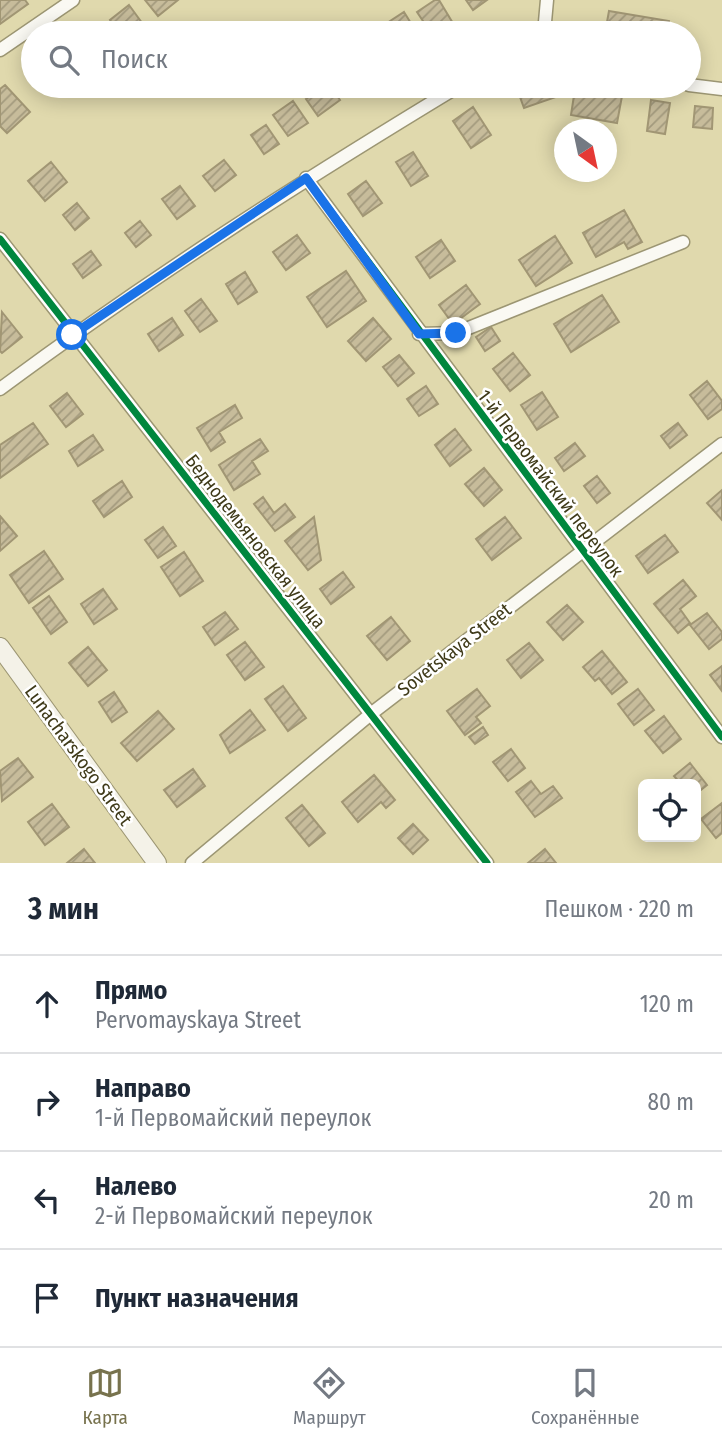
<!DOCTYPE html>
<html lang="ru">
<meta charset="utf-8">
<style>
:root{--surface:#fff;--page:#f6f6f7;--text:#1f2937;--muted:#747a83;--line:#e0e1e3;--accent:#77724d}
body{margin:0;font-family:"Fira Sans Condensed",sans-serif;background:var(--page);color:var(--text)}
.controls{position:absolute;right:21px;bottom:21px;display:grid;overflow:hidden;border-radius:10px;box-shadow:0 4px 18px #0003}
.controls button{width:63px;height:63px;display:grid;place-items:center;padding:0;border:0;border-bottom:2px solid var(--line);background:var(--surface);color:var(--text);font:35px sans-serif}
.compass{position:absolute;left:554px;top:119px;width:63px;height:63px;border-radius:50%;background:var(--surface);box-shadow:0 4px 18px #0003;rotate:147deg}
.stop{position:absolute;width:21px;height:21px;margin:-16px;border:5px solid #1a73e8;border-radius:50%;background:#fff}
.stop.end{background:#1a73e8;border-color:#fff;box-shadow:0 2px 7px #0008}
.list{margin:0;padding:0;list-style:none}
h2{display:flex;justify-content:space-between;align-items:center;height:91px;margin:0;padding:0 28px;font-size:30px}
h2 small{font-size:23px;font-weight:400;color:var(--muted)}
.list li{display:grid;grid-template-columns:46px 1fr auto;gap:21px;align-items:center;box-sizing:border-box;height:98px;padding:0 28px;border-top:2px solid var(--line)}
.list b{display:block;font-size:26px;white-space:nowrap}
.list p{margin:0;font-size:23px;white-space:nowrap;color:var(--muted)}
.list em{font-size:23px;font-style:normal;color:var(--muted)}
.icon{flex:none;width:38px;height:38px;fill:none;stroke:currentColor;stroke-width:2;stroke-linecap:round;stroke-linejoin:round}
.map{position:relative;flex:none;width:722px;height:863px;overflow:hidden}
.search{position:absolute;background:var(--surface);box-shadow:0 4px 18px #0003;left:21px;right:21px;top:21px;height:77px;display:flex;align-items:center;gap:18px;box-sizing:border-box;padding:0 24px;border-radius:38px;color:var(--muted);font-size:26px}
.sheet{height:483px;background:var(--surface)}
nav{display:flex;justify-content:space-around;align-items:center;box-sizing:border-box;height:98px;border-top:2px solid var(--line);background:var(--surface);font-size:19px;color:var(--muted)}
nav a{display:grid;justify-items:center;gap:4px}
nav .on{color:var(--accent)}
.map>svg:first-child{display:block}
</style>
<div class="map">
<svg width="722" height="863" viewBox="0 0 722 863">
<defs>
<pattern id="building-hatch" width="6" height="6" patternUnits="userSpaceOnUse" patternTransform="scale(1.75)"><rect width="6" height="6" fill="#c7bc9b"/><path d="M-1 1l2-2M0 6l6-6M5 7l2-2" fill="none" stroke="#a39a7e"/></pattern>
</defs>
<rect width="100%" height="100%" fill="#e0d9ad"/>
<!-- building -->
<path fill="url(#building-hatch)" stroke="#a19674" stroke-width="2" d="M0,0H25L28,4L0,24Z
M145,0H178L158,16Z
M435,0H439L454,25L441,33H431L417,12Z
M466,0H487L473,10Z
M129,5L145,27L137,33H120L110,20Z
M609,11L669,21L667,33H605Z
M404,12L417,33H389L384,25Z
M5,85L30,112L7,133L0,126V89Z
M326,86H330L340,100L318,116L306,99Z
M516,86H552L556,97L524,108Z
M575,89L622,96L617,123L571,115Z
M651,100L670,103L665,134L647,131Z
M293,101L308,123L288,136L273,115Z
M695,106L713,108L712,129L693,127Z
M473,107L491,135L471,148L453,121Z
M266,125L279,144L264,154L251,135Z
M413,152L428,176L411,186L396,162Z
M224,160L236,175L215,191L203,176Z
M51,162L67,182L45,201L28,181Z
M366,181L382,203L363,216L348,194Z
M180,186L195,206L177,219L162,199Z
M77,203L89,218L75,230L63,215Z
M624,210L642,242L628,249L624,242L596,257L583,233Z
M140,221L151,235L136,247L125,233Z
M297,235L310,253L286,270L273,252Z
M555,236L572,263L536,286L519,260Z
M441,240L455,261L430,278L416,257Z
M91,251L101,265L83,278L73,264Z
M346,271L366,301L327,327L307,297Z
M245,272L257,292L238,304L226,284Z
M466,285L480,304L453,324L439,305Z
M602,295L619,322L571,352L554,324Z
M201,299L217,321L200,332L185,311Z
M2,312L22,337L2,353L0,351Z
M172,318L183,335L159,351L148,334Z
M373,318L391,339L366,361L348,341Z
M491,327L500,341L485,351L476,337Z
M513,353L530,375L510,391L493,369Z
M399,355L414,373L398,386L383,367Z
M707,381L722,401V409L708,419L690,395Z
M426,386L438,404L419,416L407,399Z
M542,392L558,417L537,430L521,405Z
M67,393L83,414L66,427L50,406Z
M235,405L242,418L219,432L225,442L211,451L197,428Z
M33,423L48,444L0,478V445Z
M678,423L687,435L670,448L661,436Z
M455,429L471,450L450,466L435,445Z
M93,435L103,450L78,466L69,451Z
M260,439L268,451L252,461L260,474L234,490L219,465Z
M575,443L585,456L564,471L555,458Z
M484,468L502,490L484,506L465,484Z
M597,476L610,493L597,503L584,486Z
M122,481L132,497L104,517L93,501Z
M722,490V520L707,503Z
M263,497L274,513L285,504L295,517L275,531L254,504Z
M0,516L17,536L0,551Z
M314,517L321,560L308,570L285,541Z
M505,517L521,538L492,560L476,539Z
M163,527L176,546L158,558L145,540Z
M665,535L678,552L648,573L636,556Z
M44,551L63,579L29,603L10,575Z
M184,552L203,581L180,596L161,567Z
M343,572L354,587L331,604L320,589Z
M683,580L696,596L680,609L690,623L678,633L654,604Z
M103,589L117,609L94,624L81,604Z
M49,596L67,622L51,634L33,608Z
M567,605L583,622L563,640L547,622Z
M225,612L238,629L215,645L203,627Z
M707,613L722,632V639L709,649L690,625Z
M391,617L410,641L387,660L367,636Z
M245,642L264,667L245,680L227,655Z
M529,643L543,660L521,678L507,660Z
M88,647L107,670L88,686L69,663Z
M602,651L627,682L612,694L599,678L595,681L583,667Z
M722,666V691L710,675Z
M283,686L306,718L288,731L265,699Z
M477,689L490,706L476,717L481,723L465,735L447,711Z
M638,689L654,710L634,725L618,704Z
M114,692L127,712L112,722L99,702Z
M250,710L265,730L230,753L220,735Z
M158,711L174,729L137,761L121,743Z
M664,716L681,739L663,753L645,731Z
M483,727L488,735L475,744L469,737Z
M511,749L525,768L508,781L493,762Z
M18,758L33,777L2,801L0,771Z
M690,763L707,785L696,794V784H681L674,776Z
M193,769L205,786L177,807L164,790Z
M374,775L395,800L386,808L381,802L358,822L342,802Z
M531,781L541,794L553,786L562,798L535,817L516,792Z
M722,803V833L716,838L701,819Z
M52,804L69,827L45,845L28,822Z
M302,805L325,833L309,846L286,818Z
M413,824L428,840L413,854L398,838Z
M84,849L95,863H67Z
M545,849L556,863H528Z"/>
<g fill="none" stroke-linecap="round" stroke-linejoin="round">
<!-- street casing -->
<g stroke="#9c9673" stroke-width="15">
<path id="street" d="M544,33L547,0
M0,50L73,0
M689,85L722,89
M306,178L722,737
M0,239L487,863
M419,334L456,333L683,242
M0,389C148,279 302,181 459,86
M192,863L372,713L722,444"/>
</g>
<!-- secondary casing -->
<g stroke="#9c9673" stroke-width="20">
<path id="secondary" d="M0,647L157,863"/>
</g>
<!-- street -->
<use href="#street" stroke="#faf9f3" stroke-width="12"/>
<!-- secondary -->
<use href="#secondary" stroke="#f4f2e8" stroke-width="18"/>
<!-- cycleway casing -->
<g stroke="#fff" stroke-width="11">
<path id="cycleway" d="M306,178L722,737
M0,239L487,863"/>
</g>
<!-- cycleway -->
<use href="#cycleway" stroke="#00873e" stroke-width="7"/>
</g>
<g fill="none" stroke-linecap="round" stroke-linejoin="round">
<!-- route -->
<path stroke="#1a73e8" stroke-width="9" d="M72,335L306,178L419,334L456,333"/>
</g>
<g text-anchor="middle" stroke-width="5" stroke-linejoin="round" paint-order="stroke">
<!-- street labels -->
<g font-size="19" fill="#3f3a19" stroke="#fff">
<text transform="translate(551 483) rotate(53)" y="7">1-й Первомайский переулок</text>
<text transform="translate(256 541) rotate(52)" y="7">Беднодемьяновская улица</text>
<text transform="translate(454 649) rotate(-38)" y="7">Sovetskaya Street</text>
<text transform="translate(79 755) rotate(54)" y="7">Lunacharskogo Street</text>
</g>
</g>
</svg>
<div class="controls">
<button><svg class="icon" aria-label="locate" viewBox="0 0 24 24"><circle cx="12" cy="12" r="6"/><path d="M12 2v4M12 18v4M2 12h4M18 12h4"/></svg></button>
</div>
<svg class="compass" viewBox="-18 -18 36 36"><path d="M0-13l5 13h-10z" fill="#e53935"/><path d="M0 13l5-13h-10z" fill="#747a83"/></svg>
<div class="stop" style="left:72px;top:335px"></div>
<div class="stop end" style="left:456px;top:333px"></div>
<div class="search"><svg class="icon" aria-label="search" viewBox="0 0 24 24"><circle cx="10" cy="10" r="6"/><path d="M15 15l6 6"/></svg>Поиск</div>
</div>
<section class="sheet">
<h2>3 мин<small>Пешком · 220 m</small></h2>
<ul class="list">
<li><svg class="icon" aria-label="ahead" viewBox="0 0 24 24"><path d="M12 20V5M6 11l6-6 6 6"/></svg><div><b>Прямо</b><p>Pervomayskaya Street</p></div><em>120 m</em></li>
<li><svg class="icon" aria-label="right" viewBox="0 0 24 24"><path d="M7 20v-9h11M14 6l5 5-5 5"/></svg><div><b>Направо</b><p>1-й Первомайский переулок</p></div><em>80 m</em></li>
<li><svg class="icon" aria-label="left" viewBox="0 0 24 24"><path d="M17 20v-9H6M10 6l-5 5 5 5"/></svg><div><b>Налево</b><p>2-й Первомайский переулок</p></div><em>20 m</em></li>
<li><svg class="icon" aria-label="arrive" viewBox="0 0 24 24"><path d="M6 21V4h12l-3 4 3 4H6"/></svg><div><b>Пункт назначения</b></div></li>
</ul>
</section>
<nav>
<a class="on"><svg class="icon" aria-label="map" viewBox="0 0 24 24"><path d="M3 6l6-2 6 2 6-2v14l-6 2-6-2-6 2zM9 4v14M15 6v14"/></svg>Карта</a>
<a><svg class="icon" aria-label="directions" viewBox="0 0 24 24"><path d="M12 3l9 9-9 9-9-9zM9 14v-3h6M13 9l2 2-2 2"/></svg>Маршрут</a>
<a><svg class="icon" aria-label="saved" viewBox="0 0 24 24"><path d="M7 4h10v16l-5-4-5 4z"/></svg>Сохранённые</a>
</nav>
